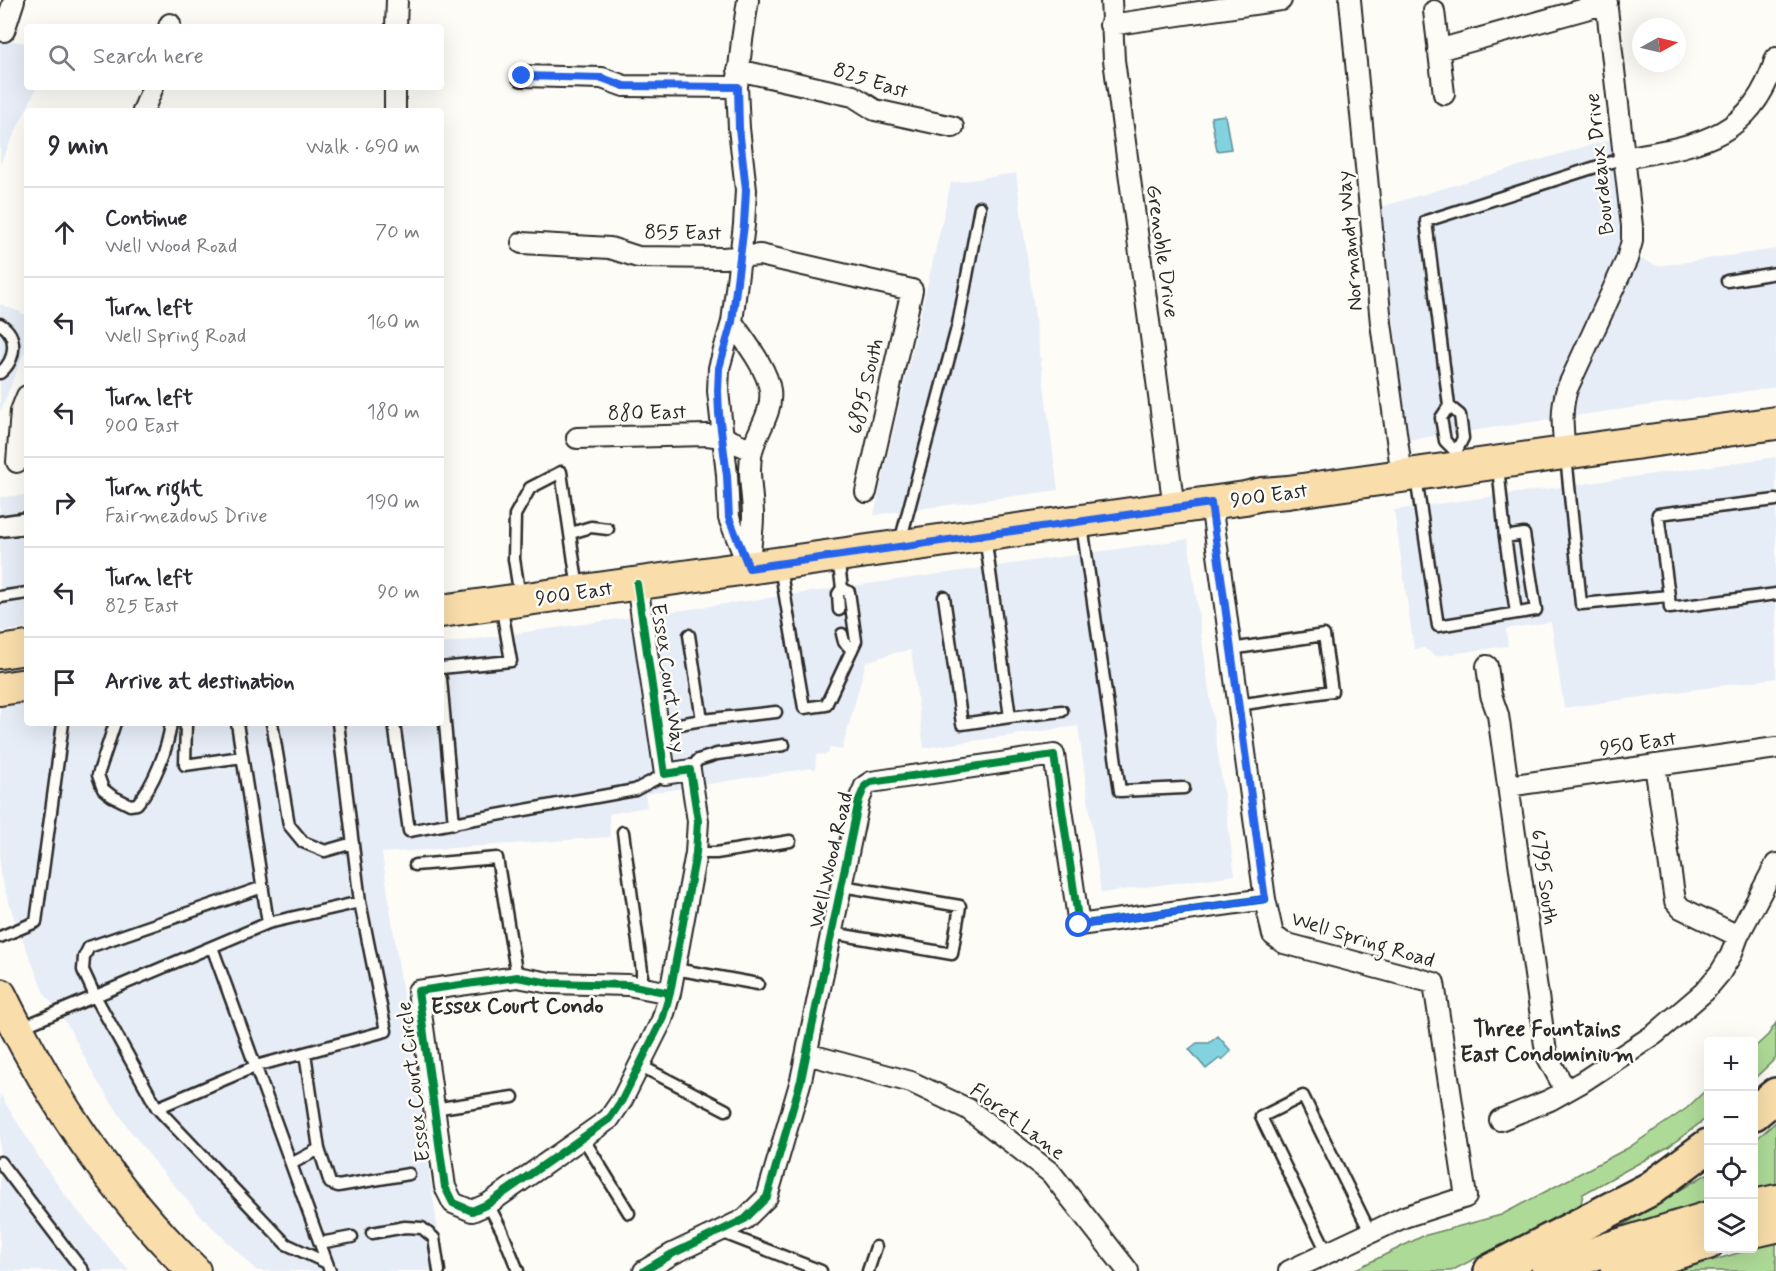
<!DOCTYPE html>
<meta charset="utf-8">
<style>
:root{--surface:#fff;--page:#f2f2f3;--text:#2b2b33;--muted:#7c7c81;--line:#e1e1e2}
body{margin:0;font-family:Mynerve,sans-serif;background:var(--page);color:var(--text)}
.controls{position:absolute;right:18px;bottom:18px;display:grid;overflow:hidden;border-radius:6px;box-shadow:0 6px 24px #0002}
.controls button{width:54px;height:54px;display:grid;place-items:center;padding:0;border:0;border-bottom:2px solid var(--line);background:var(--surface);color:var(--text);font:30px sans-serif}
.compass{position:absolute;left:1632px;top:18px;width:54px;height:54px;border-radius:50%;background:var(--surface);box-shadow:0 6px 24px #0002;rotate:82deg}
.stop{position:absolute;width:18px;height:18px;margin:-14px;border:4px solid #2563eb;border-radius:50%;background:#fff}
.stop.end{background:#2563eb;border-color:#fff;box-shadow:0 2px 6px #0008}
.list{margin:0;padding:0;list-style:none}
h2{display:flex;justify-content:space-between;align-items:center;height:78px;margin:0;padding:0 24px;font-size:26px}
h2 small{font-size:20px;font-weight:400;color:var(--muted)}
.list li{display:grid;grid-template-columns:39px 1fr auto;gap:18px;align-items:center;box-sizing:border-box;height:90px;padding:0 24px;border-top:2px solid var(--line)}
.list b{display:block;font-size:22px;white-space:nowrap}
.list p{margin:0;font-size:20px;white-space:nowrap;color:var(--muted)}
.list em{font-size:20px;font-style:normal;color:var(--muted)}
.icon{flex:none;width:33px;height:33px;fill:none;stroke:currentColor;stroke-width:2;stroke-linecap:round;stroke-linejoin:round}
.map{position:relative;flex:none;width:1776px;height:1271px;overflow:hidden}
.search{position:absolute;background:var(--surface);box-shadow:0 6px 24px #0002;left:24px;top:24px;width:420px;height:66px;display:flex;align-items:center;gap:15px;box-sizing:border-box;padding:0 21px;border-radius:6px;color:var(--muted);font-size:22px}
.panel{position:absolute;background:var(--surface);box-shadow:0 6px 24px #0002;left:24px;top:108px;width:420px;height:618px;border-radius:6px}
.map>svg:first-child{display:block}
</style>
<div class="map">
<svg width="1776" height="1271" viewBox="0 0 1776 1271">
<rect width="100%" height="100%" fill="#fdfcf7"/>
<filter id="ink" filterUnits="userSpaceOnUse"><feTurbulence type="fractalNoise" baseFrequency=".0167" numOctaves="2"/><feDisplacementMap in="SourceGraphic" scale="12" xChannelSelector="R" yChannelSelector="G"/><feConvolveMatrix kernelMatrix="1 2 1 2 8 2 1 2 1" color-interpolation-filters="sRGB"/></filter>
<g filter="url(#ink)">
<!-- built -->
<path fill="#e7edf7" d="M0,39L27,43V87H37L0,164Z
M1611,139L1621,226L1618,250L1658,266L1776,249V387L1408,440L1380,207Z
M1016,173L1058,490L874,515L951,183Z
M0,304L27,315V346L0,412Z
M1776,457V678L1564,708L1551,622L1506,629L1508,646L1436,656L1424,648L1414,649L1394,510Z
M27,495V628L0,632V497Z
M1188,539L1235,875L1101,893L1078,726L924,748L911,650L894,653L866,662L842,750L830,747L828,754L816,755L815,770L811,768L645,794L647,807L609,814L610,837L382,853L444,1271H257L200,1215L161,1170L128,1128L96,1079L67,1024L44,993L13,915L0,874V705L27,701V723H441V644Z
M0,1094L40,1159L68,1199L129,1271H0Z"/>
<!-- green -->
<path fill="#aeda97" stroke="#6c8261" stroke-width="1.5" d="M1776,1023V1058L1754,1079V1048L1768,1035Z
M1708,1088V1117L1668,1147L1583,1194L1581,1204L1451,1271H1352L1423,1236L1501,1215L1628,1148L1687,1108Z
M1776,1122V1190L1754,1196V1141Z
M1708,1173V1207L1610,1233Z
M1776,1242V1271H1676Z"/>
<!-- water -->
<path fill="#82d2df" stroke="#5f8f97" stroke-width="1.5" d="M1225,115L1231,149L1217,151L1211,117Z
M1218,1036L1231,1051L1222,1060L1220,1058L1206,1069L1189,1049L1197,1043H1209Z"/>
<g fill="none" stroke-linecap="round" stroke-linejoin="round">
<!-- service casing -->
<g stroke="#2b2b2b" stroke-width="15">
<path id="service" d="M1727,281L1776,273
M0,324C19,335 16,360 0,373
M1449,406L1460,415L1463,438L1456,452L1445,441L1441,418L1449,406L1426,221L1624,158
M1566,456L1581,604L1669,596L1658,514L1776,500
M1498,466L1505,537L1516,613
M1416,477L1438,626L1536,610L1524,534L1505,537
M0,522L27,518
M1082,525L1120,791L1184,788
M0,531L27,528
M571,533L591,527L608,529
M985,536L1010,717L1062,711
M900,542L958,324L980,207
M780,567L804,708L826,705L856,641L849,592L842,588L838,558
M1669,596L1670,608L1776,594
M0,597L27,593
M520,597L514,559L515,515L530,488L561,472L578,589
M944,597L962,724L1010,717
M839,610L838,594L842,588
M842,634L844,642L852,650
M1231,649L1324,635L1332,691L1238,705
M441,668L511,661L501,604
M441,679L454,824
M702,720L776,712
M115,723L98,775L103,789L112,796L130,805L137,804C154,785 168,748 171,723
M186,723L185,765L242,757
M272,723L289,825L303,842L325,851L353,843
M394,723L409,831L635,790L665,774
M657,728L702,720L689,635
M690,770L698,760L717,754L784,745
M623,832L642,971V988
M696,853H716L790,841
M415,865L497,858L517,977
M263,887L89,947L84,957L83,970L95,996L157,1108L256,1066L386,1031L360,902
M268,923L360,902L338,723
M832,933L952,954L960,906L842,886
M0,937L36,922L63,723
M212,947L330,1271
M675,969L758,984
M20,1028L268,923L237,723
M639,1065L726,1110
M157,1108L286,1244L327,1263
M433,1109L513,1097
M583,1138L629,1213
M319,1149L330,1183L338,1186L409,1174
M0,1162L83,1271
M291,1164L319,1149L305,1053
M488,1204L502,1231L518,1271
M721,1232L821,1271
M372,1233L405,1227L422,1228L434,1238L439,1271
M320,1243L352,1237
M1327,1252L1261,1117L1303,1096L1370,1232
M868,1271L876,1247"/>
</g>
<!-- minor casing -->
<g stroke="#2b2b2b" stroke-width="24">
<path id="minor" d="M748,0L742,40L737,87L739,128L746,190L744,225L732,322L719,368L718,391L727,475L729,518L749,568
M1111,0L1114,60L1174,508
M1350,0L1381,323L1402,476
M1434,11L1444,94
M1110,25L1281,0
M169,27L170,24
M396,27L397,0
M4,31L14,0
M1438,50L1607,3
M738,70L853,96L875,110L953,127
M522,76L602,78L624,86L737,87
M143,111L153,87
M395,111V87
M1624,158C1698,145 1751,140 1776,58
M522,243L610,248L638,257L723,258L760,255L912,290L866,492
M732,322C744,340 767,368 770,390C773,414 757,430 752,451C747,473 753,494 753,516C753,531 750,547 749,562
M577,438L707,435L722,437L752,450
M1565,453C1563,430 1560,411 1567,389L1627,259L1632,241V226L1606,0
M17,462L21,411L27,396
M1211,503L1265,899L1273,935L1284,943L1434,983L1466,1197L1404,1217L1289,1271
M637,584L665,774L690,770L698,821L696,853L670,993L662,1020L622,1100L609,1119L488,1204L472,1211L453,1203L445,1187L418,991L517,977L550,983L628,985L670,993
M1487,666L1491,695L1498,715L1545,1045L1547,1056L1566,1091
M1655,765L1675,901L1681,908L1738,936
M1508,786L1776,748
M807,1054L911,1082L968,1109L1051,1173L1128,1271
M1500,1120L1550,1100L1582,1082L1655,1034L1704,992L1720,973L1731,955L1738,936L1776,864
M644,1271L672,1254L745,1219L767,1197L801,1080L859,800L865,786L871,782L1054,755L1079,925L1265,899"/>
</g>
<!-- primary casing -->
<g stroke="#2b2b2b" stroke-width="36">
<path id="primary" d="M441,611L1245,498L1262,494L1288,492L1776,423
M0,652L27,648
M0,689L27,685
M0,995C51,1099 111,1189 194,1271
M1754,1206L1776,1201
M1754,1231L1776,1226
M1548,1271L1610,1248L1708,1218
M1617,1271L1708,1243"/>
</g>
<!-- motorway casing -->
<g stroke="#2b2b2b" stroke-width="38">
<path id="motorway" d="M1754,1113L1776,1095
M1491,1271L1650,1189L1708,1146"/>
</g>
<!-- service -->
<use href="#service" stroke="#fdfcf7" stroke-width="10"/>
<!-- minor -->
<use href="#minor" stroke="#fdfcf7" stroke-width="20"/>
<!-- primary -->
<use href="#primary" stroke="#f9deab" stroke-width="32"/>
<!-- motorway -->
<use href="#motorway" stroke="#f9deab" stroke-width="33"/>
<!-- cycleway casing -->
<g stroke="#fdfcf7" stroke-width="11">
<path id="cycleway" d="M637,584L665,774L690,770L698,821L696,853L670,993L662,1020L622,1100L609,1119L488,1204L472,1211L453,1203L445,1187L418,991L517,977L550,983L628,985L670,993
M644,1271L672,1254L745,1219L767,1197L801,1080L859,800L865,786L871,782L1054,755L1079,925L1265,899"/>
</g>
<!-- cycleway -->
<use href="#cycleway" stroke="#00873e" stroke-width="8"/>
</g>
</g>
<g fill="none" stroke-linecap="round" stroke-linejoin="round" filter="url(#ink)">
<!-- route -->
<path stroke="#2563eb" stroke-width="8" d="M522,76L602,78L624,86L738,87L739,128L746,190L744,225L732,322L719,368L718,391L719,414L727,476L729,518L749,568L1211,503L1265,899L1079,925"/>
</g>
<g text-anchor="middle" stroke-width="5" stroke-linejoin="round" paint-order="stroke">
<!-- street labels -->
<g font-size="21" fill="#2b2b2b" stroke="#fdfcf7">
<text transform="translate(871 80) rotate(18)" y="7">825 East</text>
<text transform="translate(1599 164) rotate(-96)" y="7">Bourdeaux Drive</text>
<text transform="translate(683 232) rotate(1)" y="7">855 East</text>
<text transform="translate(1349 241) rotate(-95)" y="7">Normandy Way</text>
<text transform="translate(1163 251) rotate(82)" y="7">Grenoble Drive</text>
<text transform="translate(865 386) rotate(-77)" y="7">6895 South</text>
<text transform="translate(647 412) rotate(-1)" y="7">880 East</text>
<text transform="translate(1269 495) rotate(-8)" y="7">900 East</text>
<text transform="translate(574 593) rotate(-8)" y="7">900 East</text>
<text transform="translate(669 678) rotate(82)" y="7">Essex Court Way</text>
<text transform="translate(1638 743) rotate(-8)" y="7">950 East</text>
<text transform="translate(830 860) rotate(-77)" y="7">Well Wood Road</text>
<text transform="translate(1545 877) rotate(82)" y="7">6795 South</text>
<text transform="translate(1363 939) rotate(17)" y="7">Well Spring Road</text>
<text transform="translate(413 1082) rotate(-97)" y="7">Essex Court Circle</text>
<text transform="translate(1018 1121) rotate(37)" y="7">Floret Lane</text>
</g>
<!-- neighbourhood labels -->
<g font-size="22" font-weight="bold" fill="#2b2b2b" stroke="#fdfcf7">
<text x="517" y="1013">Essex Court Condo</text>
<text x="1547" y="1036">Three Fountains<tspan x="1547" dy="25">East Condominium</tspan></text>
</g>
</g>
</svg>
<div class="controls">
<button>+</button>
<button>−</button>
<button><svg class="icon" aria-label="locate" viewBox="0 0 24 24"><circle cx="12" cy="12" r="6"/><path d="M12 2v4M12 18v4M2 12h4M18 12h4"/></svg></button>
<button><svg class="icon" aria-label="layers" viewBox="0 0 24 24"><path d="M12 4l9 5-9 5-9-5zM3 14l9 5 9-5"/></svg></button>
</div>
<svg class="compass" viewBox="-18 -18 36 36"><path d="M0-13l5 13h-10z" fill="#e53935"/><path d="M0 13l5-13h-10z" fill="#7c7c81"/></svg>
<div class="stop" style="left:1079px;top:925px"></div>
<div class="stop end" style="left:522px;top:76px"></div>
<div class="search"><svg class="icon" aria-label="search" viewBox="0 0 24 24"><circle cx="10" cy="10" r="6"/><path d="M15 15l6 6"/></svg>Search here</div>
<section class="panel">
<h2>9 min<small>Walk · 690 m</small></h2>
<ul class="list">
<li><svg class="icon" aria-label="ahead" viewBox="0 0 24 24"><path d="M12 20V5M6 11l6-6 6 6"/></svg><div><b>Continue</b><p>Well Wood Road</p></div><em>70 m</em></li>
<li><svg class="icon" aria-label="left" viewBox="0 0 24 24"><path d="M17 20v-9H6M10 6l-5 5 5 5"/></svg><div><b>Turn left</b><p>Well Spring Road</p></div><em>160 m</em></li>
<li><svg class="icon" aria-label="left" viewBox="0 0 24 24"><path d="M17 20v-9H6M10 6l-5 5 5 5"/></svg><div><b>Turn left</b><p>900 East</p></div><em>180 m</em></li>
<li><svg class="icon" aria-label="right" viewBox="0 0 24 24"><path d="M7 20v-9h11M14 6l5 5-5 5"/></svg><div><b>Turn right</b><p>Fairmeadows Drive</p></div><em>190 m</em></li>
<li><svg class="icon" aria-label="left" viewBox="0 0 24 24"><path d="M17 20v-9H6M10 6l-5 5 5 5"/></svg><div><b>Turn left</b><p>825 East</p></div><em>90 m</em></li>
<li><svg class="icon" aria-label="arrive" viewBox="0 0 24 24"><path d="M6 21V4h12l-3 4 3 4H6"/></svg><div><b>Arrive at destination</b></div></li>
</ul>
</section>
</div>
